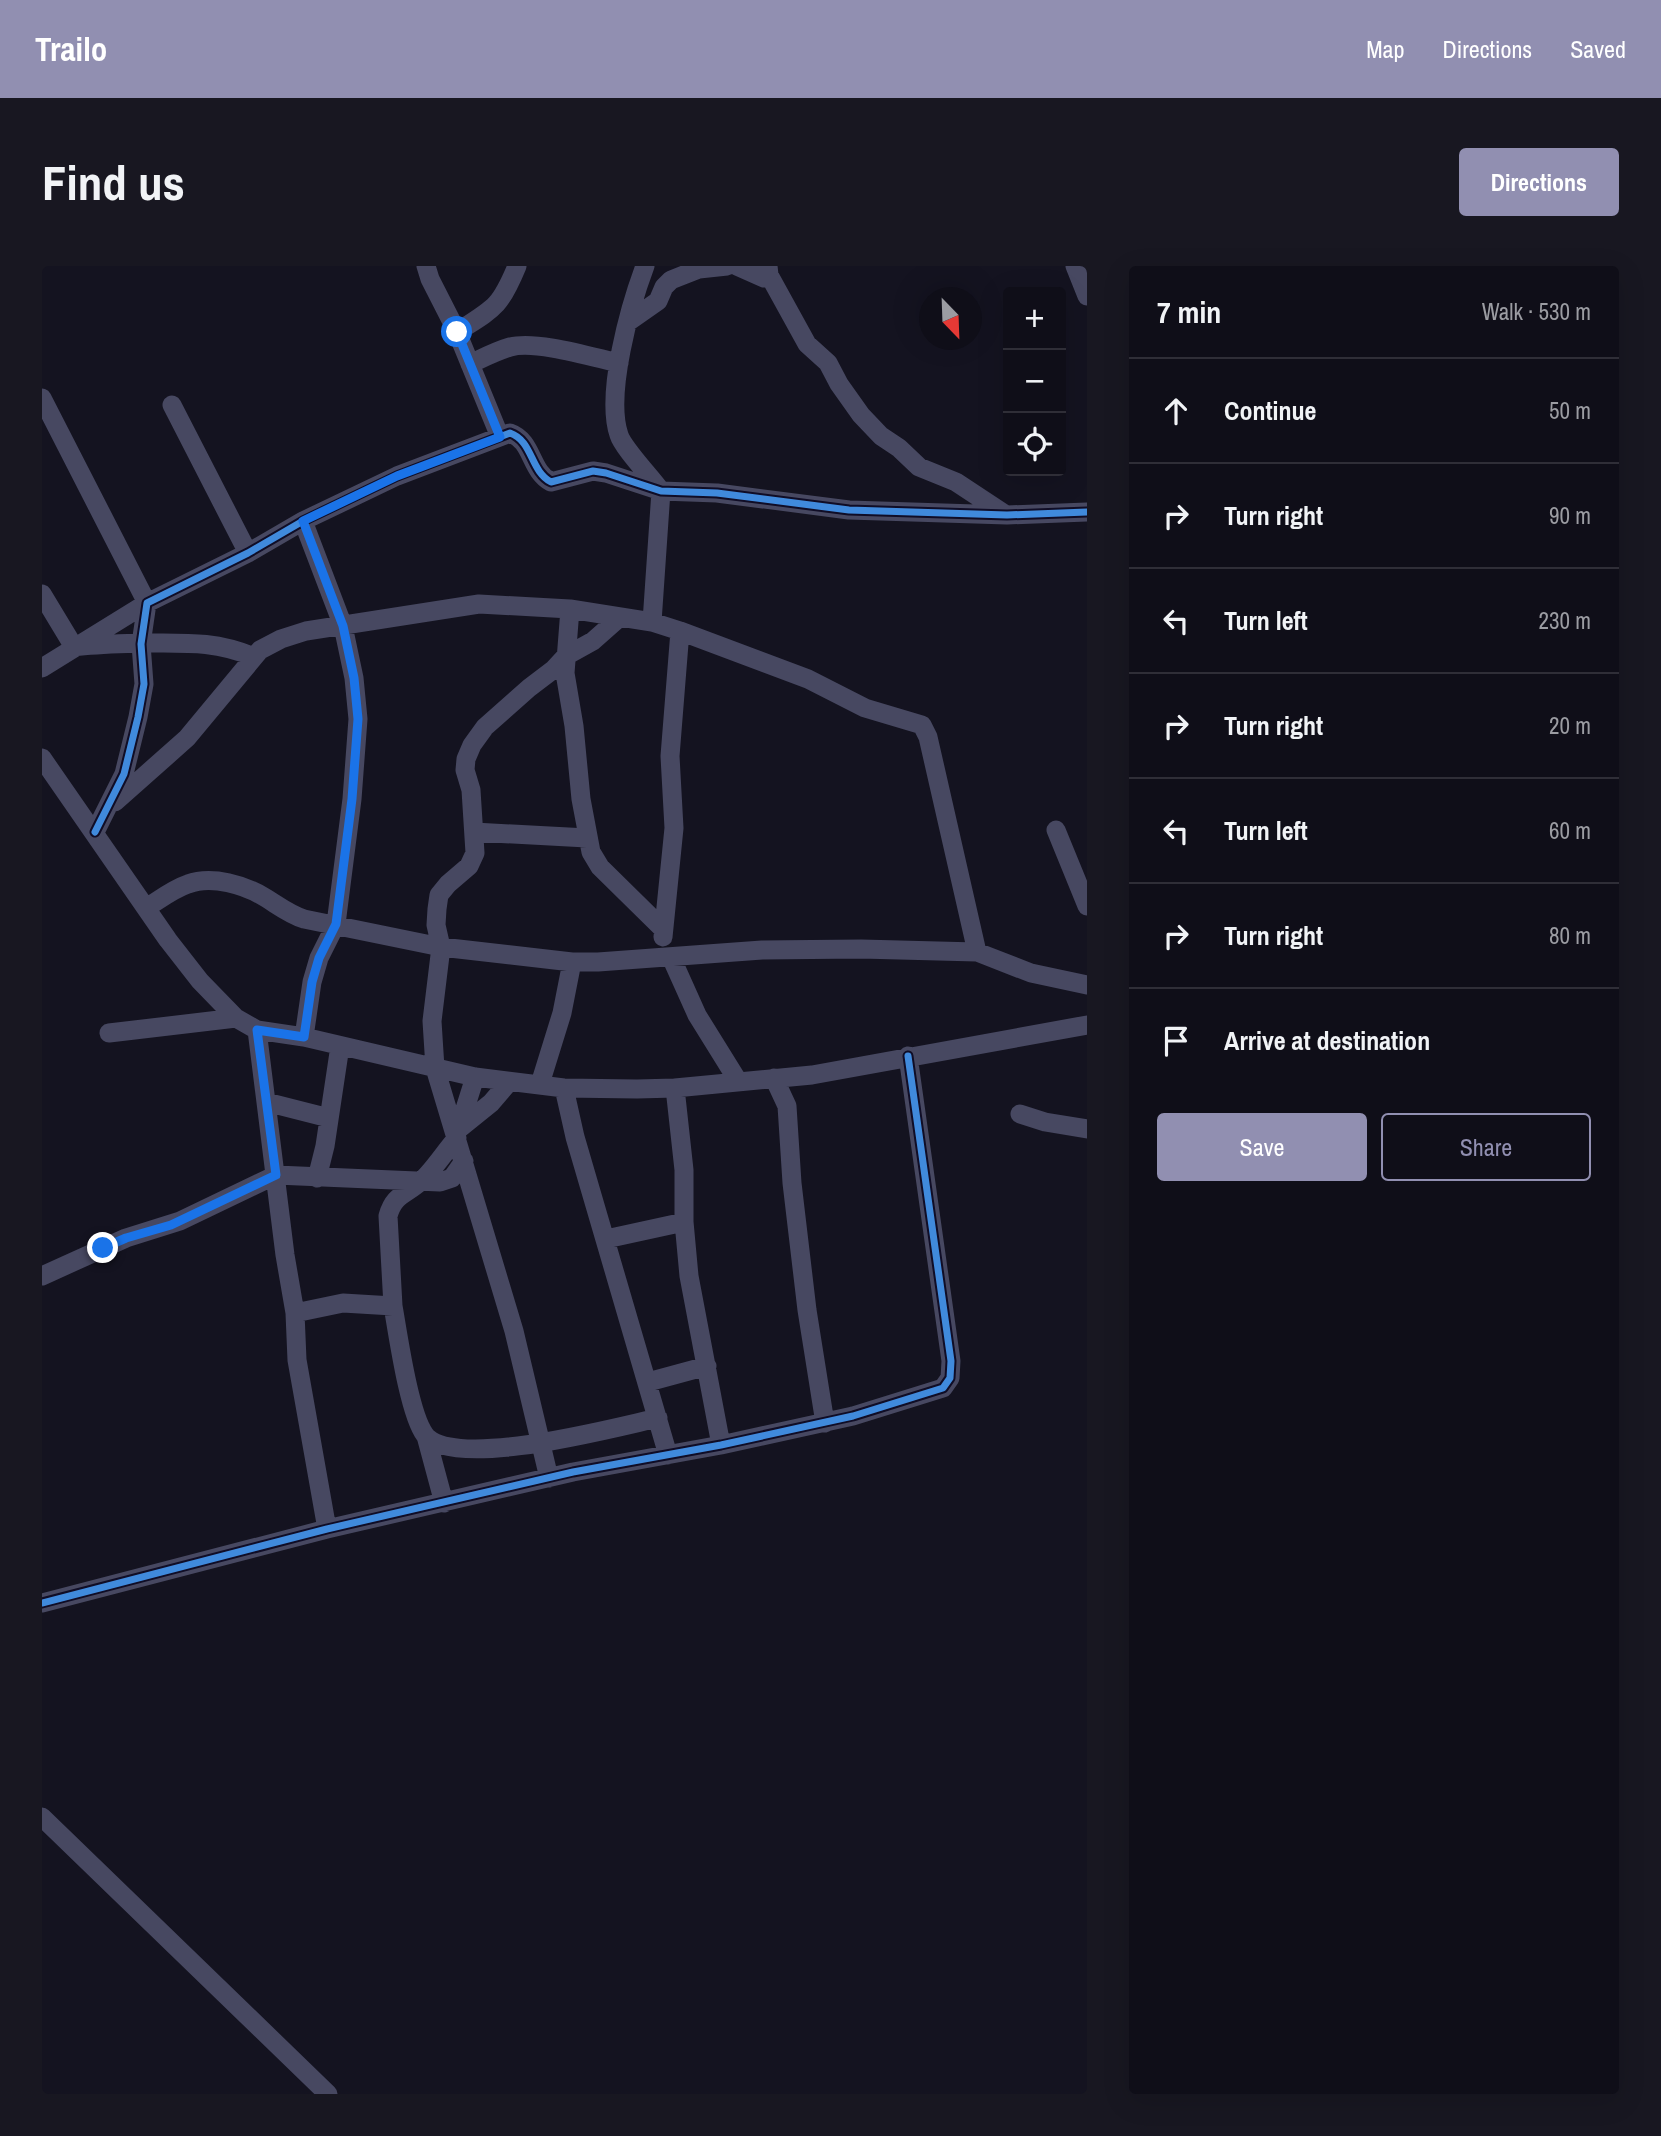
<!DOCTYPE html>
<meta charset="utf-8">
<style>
:root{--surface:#0f0e18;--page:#181721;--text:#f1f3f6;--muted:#9b9ca2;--line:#2f2e37;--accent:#918fb1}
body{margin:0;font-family:"Archivo Narrow",sans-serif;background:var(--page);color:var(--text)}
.controls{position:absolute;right:21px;top:21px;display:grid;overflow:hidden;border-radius:7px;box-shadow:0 7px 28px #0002}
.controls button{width:63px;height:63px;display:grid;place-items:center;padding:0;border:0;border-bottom:2px solid var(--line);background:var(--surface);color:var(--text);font:35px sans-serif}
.compass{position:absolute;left:877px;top:21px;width:63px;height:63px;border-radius:50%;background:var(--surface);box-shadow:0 7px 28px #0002;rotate:157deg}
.stop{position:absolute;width:21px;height:21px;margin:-16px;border:5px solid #1a73e8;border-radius:50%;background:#fff}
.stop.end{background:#1a73e8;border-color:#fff;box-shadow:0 2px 7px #0008}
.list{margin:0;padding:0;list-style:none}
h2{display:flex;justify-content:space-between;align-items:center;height:91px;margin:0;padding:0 28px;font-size:30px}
h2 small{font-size:23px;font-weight:400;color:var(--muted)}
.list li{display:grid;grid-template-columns:46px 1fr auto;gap:21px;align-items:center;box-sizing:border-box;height:105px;padding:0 28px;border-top:2px solid var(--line)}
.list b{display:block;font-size:26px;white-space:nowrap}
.list em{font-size:23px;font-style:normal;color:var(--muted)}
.actions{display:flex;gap:14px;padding:21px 28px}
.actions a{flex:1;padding:16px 0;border:2px solid var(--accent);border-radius:7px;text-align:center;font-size:24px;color:var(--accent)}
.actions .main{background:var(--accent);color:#fff}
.icon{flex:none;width:38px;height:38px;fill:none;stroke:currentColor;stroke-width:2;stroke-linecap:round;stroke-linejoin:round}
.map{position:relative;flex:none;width:1045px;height:1828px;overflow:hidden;border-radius:7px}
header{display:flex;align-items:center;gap:42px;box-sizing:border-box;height:98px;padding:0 35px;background:var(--accent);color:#fff}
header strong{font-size:33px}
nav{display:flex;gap:38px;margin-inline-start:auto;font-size:24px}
.intro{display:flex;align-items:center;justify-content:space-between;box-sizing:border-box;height:168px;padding:0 42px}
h1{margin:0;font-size:49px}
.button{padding:18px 32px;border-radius:7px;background:var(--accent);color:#fff;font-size:24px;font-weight:700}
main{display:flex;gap:42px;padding:0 42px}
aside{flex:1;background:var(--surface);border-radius:7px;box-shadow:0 7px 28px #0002}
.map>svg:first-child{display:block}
</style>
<header>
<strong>Trailo</strong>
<nav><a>Map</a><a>Directions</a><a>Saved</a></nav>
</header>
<div class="intro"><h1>Find us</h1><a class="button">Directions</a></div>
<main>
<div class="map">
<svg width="1045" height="1828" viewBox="0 0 1045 1828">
<rect width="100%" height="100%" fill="#141320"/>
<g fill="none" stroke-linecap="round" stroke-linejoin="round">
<!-- minor -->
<path stroke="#474861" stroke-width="19" d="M384,0L388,13L415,66L458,171
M603,0C588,40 563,128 577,169C581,182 609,211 619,225L610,356
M695,0L722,12L727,9
M726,0L727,9L765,78L786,97L797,118L819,149L839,170L857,182L877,201L914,216L964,249
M1033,0L1045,30
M586,56L616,35L622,21L629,14L657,3L685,0
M415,66C453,42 458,41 475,0
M428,98C441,92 454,85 468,81C494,74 550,91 577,97
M0,132L105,337L0,402
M130,139L206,287
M261,255L301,360L312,412L316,453L310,533L294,658L277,692L270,716L262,771
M0,328L32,381C56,378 79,378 103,377C144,377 174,375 212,391
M528,343L523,407L532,460L539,533L549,586L558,601L621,663
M0,492L126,674L158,715L194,752L215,764L262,771L433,811L522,822L595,823L633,822L770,809L1045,759
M73,536L145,472L218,384L239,373L264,365L437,338L528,343L610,356L638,365L766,413L823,442L880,459L886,471L935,686
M1014,564L1045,640
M53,566L82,508L96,451L102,418L99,378L105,337L206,287L261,255L355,210L468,167C491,175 488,205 509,216L551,205L564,207L619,225L675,227L807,244L965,249L1045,246
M432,566L545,572
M104,642C117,634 131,623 146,618C170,609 203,619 224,632C237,640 247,648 262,653L399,681L530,696H556L720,684L819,683L935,686L989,707L1045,719
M621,671L632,562L628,490L638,365
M629,691L655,749L696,815
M215,764L243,989L253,1047L255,1094L285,1263
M67,767L194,752
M732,812L745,840L750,917L765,1044L783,1157
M498,818L520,747L530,696
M522,822L533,871L626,1189
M633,822L642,904V956L647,1010L679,1179
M224,836L287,852
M978,848L1003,856L1045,863
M418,862L449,837L467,816
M416,865L433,811
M275,912L283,880L298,780
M564,973L642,956
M0,1010L84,972L138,955L234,909L398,916L410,912L422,895
M351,1040C356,1068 367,1148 383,1169C411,1205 574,1161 616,1152
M253,1047L301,1037L351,1040L346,950C352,928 364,929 379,915C390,906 404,884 415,872
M606,1116L665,1100
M384,1170L402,1237
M507,1212L472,1065L393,802L390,755L399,681L394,659L395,643L397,629L406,618L427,600L433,587L429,524L423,504L424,493L430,479L443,461L487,422L512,403L524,390L551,375L577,352
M0,1337L285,1263L531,1206L679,1179L811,1150L901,1122L908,1112L909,1095L866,790
M0,1551L286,1828"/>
<!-- cycleway casing -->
<g stroke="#100d26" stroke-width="11">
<path id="cycleway" d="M53,566L82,508L96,451L102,418L99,378L105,337L206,287L261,255L355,210L468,167C491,175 488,205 509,216L551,205L564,207L619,225L675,227L807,244L965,249L1045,246
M0,1337L285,1263L531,1206L679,1179L811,1150L901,1122L908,1112L909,1095L866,790"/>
</g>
<!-- cycleway -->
<use href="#cycleway" stroke="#408adc" stroke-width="7"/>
</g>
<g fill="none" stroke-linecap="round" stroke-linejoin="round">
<!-- route -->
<path stroke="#1a73e8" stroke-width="9" d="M61,982L84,972L129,959L234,909L215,764L262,771L270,716L277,692L294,658L310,533L316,453L312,412L301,360L261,255L355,210L458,171L415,66"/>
</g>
</svg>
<div class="controls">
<button>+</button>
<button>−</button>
<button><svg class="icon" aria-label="locate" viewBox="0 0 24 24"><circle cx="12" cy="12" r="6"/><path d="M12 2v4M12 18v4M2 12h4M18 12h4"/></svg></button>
</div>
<svg class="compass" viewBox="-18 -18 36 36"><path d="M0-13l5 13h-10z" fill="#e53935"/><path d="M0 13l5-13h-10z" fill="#9b9ca2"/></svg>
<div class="stop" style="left:415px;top:66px"></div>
<div class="stop end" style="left:61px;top:982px"></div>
</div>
<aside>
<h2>7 min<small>Walk · 530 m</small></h2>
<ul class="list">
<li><svg class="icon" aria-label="ahead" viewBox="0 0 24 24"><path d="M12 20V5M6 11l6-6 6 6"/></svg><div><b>Continue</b></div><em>50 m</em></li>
<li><svg class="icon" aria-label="right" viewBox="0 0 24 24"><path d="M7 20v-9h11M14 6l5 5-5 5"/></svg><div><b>Turn right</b></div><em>90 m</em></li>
<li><svg class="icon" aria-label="left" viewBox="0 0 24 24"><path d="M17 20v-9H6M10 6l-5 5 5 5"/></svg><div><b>Turn left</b></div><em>230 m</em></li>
<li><svg class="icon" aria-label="right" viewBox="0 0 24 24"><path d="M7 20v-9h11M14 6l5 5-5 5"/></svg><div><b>Turn right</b></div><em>20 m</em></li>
<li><svg class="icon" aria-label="left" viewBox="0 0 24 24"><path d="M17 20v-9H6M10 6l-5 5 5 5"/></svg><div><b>Turn left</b></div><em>60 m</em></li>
<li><svg class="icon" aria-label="right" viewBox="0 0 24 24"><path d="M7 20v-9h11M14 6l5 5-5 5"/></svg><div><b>Turn right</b></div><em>80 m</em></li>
<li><svg class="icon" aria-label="arrive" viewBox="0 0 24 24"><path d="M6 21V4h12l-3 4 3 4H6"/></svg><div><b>Arrive at destination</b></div></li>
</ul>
<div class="actions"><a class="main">Save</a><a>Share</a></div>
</aside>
</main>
